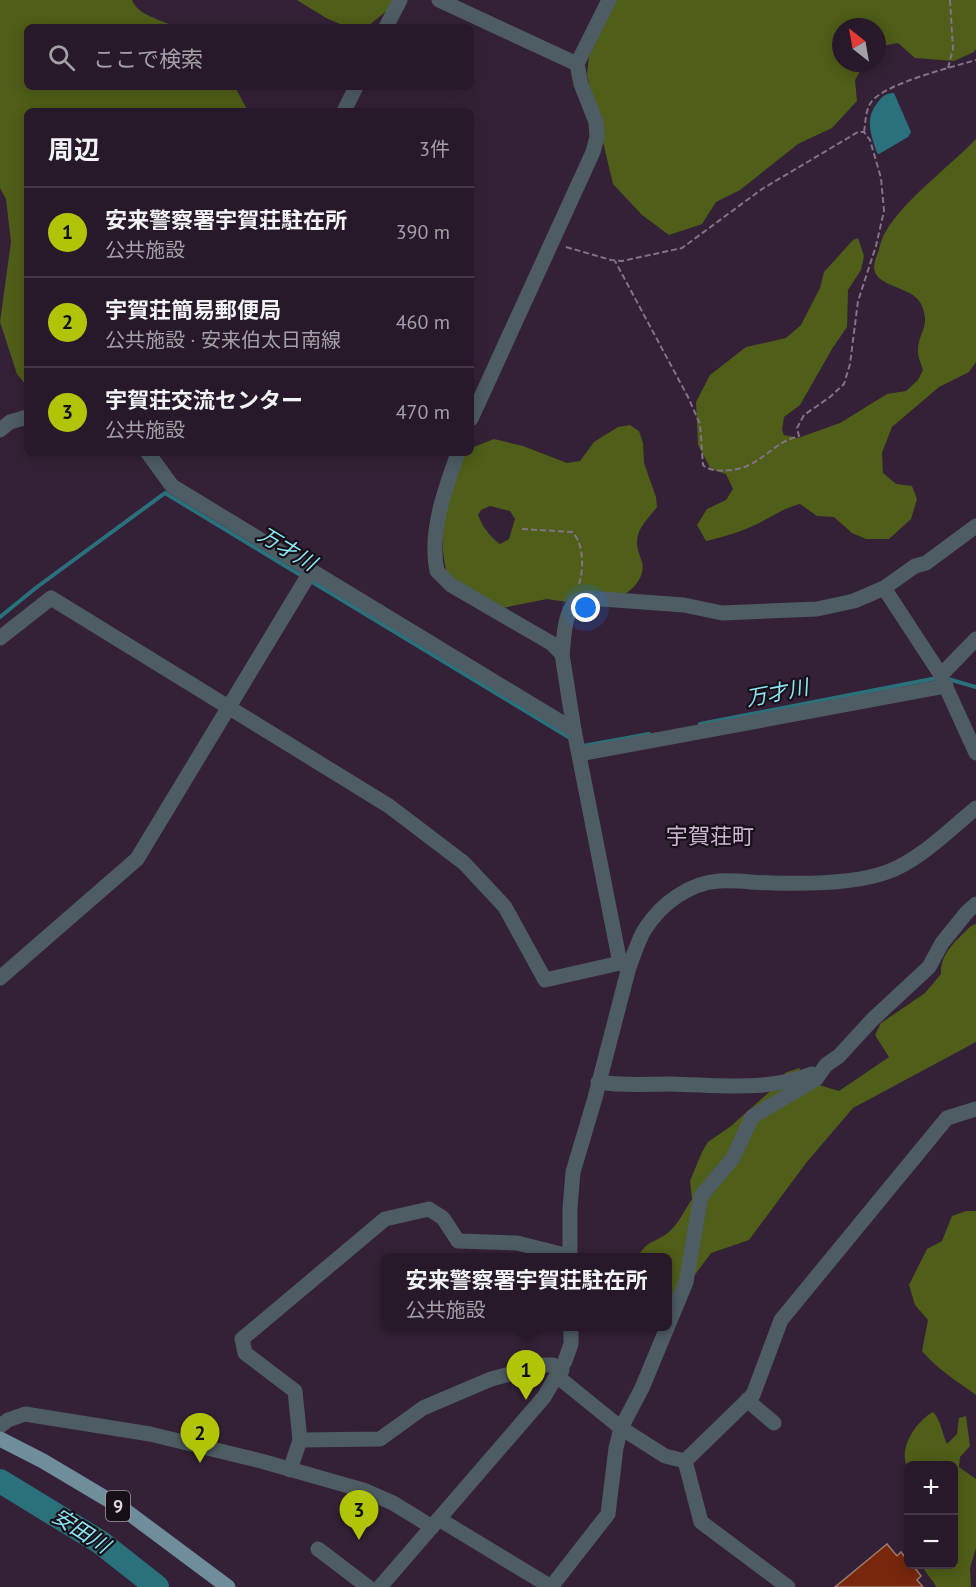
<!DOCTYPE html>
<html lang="ja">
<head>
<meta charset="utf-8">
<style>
	:root { --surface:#271929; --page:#2f2231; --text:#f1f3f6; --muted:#a4a0a8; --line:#433846; --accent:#afc506 }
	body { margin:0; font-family:"PT Sans","Noto Sans JP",sans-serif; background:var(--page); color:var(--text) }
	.controls { position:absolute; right:18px; bottom:18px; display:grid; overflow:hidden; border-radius:9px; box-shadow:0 3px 15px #0003 }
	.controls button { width:54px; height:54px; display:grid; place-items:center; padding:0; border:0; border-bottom:2px solid var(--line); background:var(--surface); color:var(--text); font:30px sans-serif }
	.compass { position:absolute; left:832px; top:18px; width:54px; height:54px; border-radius:50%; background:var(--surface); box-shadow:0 3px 15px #0003; rotate:329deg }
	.you { position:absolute; left:586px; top:608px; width:21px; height:21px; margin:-15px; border:4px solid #fff; border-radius:50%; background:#1a73e8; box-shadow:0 0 0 9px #1a73e833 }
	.badge { display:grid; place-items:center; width:39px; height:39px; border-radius:50%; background:var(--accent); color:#111; font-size:20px; font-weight:700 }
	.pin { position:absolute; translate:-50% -50px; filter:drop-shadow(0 2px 3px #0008) }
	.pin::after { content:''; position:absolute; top:32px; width:21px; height:18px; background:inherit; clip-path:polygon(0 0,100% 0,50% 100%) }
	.popup { position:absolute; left:381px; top:1253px; width:291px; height:78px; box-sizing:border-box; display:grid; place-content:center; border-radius:9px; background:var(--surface); filter:drop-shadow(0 2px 4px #0005); font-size:20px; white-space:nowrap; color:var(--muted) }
	.popup b { font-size:22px; color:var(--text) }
	.popup::after { content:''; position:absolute; left:50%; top:100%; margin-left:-12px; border:12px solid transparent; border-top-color:var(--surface) }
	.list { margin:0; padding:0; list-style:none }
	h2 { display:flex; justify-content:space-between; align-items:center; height:78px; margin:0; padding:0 24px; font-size:26px }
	h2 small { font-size:20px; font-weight:400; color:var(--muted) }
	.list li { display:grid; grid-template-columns:39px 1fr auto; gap:18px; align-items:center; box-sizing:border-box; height:90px; padding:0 24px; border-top:2px solid var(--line) }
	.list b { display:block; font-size:22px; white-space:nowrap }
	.list p { margin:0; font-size:20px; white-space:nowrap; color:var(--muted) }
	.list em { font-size:20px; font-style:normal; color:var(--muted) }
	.icon { flex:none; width:33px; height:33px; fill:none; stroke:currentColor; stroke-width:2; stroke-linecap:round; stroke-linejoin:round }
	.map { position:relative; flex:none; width:976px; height:1587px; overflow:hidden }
	.search { position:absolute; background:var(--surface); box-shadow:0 3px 15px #0003; left:24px; top:24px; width:450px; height:66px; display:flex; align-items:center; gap:15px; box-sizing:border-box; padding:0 21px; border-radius:9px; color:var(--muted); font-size:22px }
	.panel { position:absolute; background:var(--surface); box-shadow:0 3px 15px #0003; left:24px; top:108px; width:450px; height:348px; border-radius:9px }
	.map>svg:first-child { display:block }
</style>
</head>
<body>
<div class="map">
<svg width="976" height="1587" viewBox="0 0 976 1587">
	<rect width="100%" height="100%" fill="#342137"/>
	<g fill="#4f5e18" fill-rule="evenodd">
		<path d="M0 0H132C138 16 161 19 175 27H27V87H235L248 111H27V386L17 374 0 322 11 242 6 199 0 188Z"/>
		<polygon points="297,0 393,0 390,8 367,27 347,27 326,18"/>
		<polygon points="616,0 976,0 976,49 974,52 954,61 915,58 898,43 877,47 877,27 841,27 841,63 865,63 855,80 857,101 832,128 798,144 740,190 716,202 702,224 669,235 642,215 613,184 587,75 589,56"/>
		<path d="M976 139V362L969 372 939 387 892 427 882 453 883 473 896 484 912 486 917 499 911 519 889 539H866L852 533 834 517 817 516 800 504C783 508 772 517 757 524 741 532 723 537 706 541L697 525 707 509 726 500 733 489 726 474 711 469 698 445 696 402 710 375 746 347 786 338 801 325 820 288 824 272 853 240 858 238 864 256 861 270 848 290 847 327 832 349 800 405 784 417 782 430 784 435 798 438 840 423 887 394 906 391 918 380 923 370C922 365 918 358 918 353 917 332 932 328 921 304 914 288 884 288 876 274 872 267 875 260 878 253 880 245 882 237 886 231 906 198 949 167 976 139Z"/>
		<path d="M630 425 639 431 643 443 644 463 656 497 657 507C651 515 640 526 638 535 635 545 639 553 642 562 646 576 633 591 621 596L567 602 547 599 502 608 488 604 447 573C435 531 451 492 464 453H471V448L494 439 523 446 567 463 580 461 594 442 618 427ZM490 506 510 511 515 519 509 539 500 544C490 537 482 526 478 515L481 510Z"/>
		<path d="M976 924V1042L853 1108 806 1163 749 1240 711 1253 677 1299 667 1321V1258L638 1256C649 1240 651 1244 665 1235 677 1227 684 1211 692 1199L690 1181 702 1152 708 1142 731 1126 775 1087 785 1073 799 1068 812 1083 839 1091 889 1057 875 1035 881 1023 925 993 941 974C940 953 957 940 971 926Z"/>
		<path d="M966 1211H976V1395C957 1381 937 1369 922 1351L928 1320 915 1305 909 1285 927 1249 942 1241 952 1216Z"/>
		<path d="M933 1412C941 1420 942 1434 947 1444L957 1434 959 1418 966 1416 970 1446 960 1457 959 1467 976 1479V1548L970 1568 971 1587H936C933 1579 924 1573 923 1565L954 1564V1466H908V1468C897 1450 916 1421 933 1412Z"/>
	</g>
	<path fill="#2a717c" d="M894 93 911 132 908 137 879 154 877 153C871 134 864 119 878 102 882 96 887 93 894 93Z"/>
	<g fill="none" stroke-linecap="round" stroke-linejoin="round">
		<g stroke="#2a717c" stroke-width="4">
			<polyline points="309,580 570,738"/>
			<polyline points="0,617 37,587 165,493 302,576"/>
			<polyline points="948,679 976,687"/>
			<polyline points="700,724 937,678"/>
			<polyline points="583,746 649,734"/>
		</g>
		<polyline stroke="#2a717c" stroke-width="24" points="0,1481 100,1542 157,1587"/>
	</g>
	<polygon fill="#78270d" stroke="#9e7b70" stroke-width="1.5" points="887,1544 897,1556 901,1552 908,1561 908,1564 912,1564 921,1576 917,1580 923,1587 835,1587"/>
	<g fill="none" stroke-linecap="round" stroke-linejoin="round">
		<g stroke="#837386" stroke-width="2" stroke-dasharray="6 3" stroke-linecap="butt">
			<polyline points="948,68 953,49 950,0"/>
			<path d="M864 132C866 121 865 110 872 101 887 83 952 67 976 60"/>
			<path d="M566 247 611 260 622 261 682 248 762 189 858 132H864L870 140 881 178 884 211 876 246 858 301 850 364 844 384 830 397 804 415 797 428 799 436C778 441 768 456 749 465 738 471 712 474 703 465L700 424 688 397 615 261"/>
			<path d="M522 529 572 532C584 543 584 569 579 584"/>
		</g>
		<g stroke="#4e5c63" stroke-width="15">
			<polyline points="439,0 577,64"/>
			<polyline points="386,27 400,0"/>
			<polyline points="344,111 356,87"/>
			<polyline points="471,419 593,152 597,137 596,122 581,84 577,64 609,0"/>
			<polyline points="0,430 10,422 27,417"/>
			<polyline points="148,453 172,486 574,730"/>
			<path d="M458 453C445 489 429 532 437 571L451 585 551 643 562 654 574 730 620 963"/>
			<polyline points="976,526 926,563 915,566 884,588 939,672 976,753"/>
			<polyline points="0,638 51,598 389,806 464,863 505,907 545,980 620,963 629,967 595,1098 573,1172 570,1208 570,1258"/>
			<path d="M562 654C564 639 564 614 575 603 578 599 583 599 588 598L684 605 722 613 817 609 854 601 884 588"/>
			<polyline points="941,675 976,639"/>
			<polyline points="580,754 946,686"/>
			<polyline points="0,978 137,859 311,571"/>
			<path d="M598 1082C622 1086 646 1084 671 1084 720 1085 764 1092 812 1074"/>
			<polyline points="747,1400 774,1423"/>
			<polyline points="0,1426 8,1420 25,1414 150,1434 261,1461 363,1490 393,1503 432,1527"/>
			<polyline points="300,1440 380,1439 423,1408 491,1379 544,1365 553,1365 562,1370"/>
			<polyline points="685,1461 753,1395 781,1320 947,1118 976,1109"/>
			<polyline points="290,1470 300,1440 295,1391 245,1353 242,1339 385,1219 429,1209 443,1218 458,1241 517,1243 569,1256"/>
			<polyline points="439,1519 551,1587"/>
			<polyline points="318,1549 368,1587"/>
			<polyline points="380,1587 544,1397 565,1361 571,1344 571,1326"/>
			<polyline points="551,1587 608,1514 616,1448 621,1428 558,1377"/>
			<polyline points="788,1587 701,1522 685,1461 665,1456 621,1428 642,1388 686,1282 701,1196 733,1158 752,1117 816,1079 826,1065 839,1056 872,1020 929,967 942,943 967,912 976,904"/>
		</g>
		<path stroke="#4e5c63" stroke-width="15" d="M629 967C634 955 638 940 645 929 661 904 689 883 719 881 737 880 756 883 774 883 807 884 857 883 887 872 919 861 950 829 976 808"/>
		<polyline stroke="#708d9c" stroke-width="15" points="0,1439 43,1461 122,1508 228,1587"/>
	</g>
	<g text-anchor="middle" stroke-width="4.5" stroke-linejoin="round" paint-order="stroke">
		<rect fill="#170f18" stroke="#a398a5" stroke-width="1.5" x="106" y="1491" width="24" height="30" rx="4.5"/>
		<g font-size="18" font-weight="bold" fill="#dfd2e1">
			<text x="118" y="1512">9</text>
		</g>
		<g font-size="21" font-style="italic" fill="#8be6f5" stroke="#170f18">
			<text transform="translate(287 549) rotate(31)" y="7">万才川</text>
			<text transform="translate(777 693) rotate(-11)" y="7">万才川</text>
			<text transform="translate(81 1531) rotate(33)" y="7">安田川</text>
		</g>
		<g font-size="22" fill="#ceb6d2" stroke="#170f18">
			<text x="710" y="844">宇賀荘町</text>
		</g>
	</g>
</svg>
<div class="controls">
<button>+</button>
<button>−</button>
</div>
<svg class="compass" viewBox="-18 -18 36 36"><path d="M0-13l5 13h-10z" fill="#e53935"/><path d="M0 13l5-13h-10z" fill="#a4a0a8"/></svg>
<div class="you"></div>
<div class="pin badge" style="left:526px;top:1400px">1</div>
<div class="popup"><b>安来警察署宇賀荘駐在所</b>公共施設</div>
<div class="pin badge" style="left:200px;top:1463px">2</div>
<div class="pin badge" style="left:359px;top:1540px">3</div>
<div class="search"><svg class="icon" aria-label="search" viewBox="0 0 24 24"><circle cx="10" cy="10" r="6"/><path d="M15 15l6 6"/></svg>ここで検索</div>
<section class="panel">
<h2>周辺<small>3件</small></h2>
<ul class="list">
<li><span class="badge">1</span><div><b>安来警察署宇賀荘駐在所</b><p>公共施設</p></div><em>390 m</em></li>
<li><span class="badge">2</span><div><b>宇賀荘簡易郵便局</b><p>公共施設 · 安来伯太日南線</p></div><em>460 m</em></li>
<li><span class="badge">3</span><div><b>宇賀荘交流センター</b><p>公共施設</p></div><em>470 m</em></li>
</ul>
</section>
</div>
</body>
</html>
